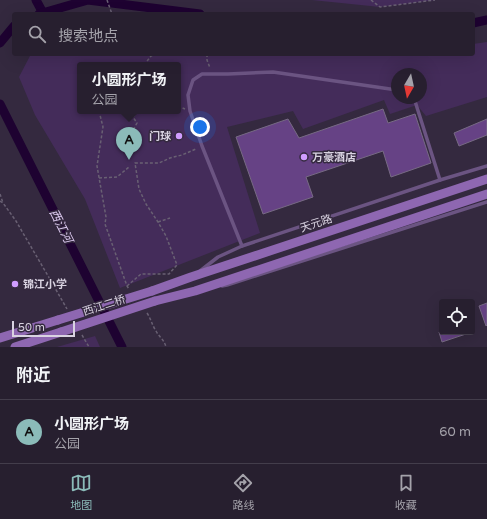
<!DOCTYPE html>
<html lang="zh">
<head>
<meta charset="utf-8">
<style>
	:root { --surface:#271f2f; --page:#2f2737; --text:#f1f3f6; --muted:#a4a2aa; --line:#433d4b; --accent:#8bbbb9 }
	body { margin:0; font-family:"Varela Round","Noto Sans SC",sans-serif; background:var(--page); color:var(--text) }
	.controls { position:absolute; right:12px; bottom:12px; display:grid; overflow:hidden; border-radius:4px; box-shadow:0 4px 16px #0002 }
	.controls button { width:36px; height:36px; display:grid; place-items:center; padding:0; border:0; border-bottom:1px solid var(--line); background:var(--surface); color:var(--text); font:20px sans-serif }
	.compass { position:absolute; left:391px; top:68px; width:36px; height:36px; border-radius:50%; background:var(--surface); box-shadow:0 4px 16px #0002; rotate:189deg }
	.scale { position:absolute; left:12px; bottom:10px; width:63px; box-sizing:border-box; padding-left:4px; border:2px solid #d9d3e1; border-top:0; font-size:11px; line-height:14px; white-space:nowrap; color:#d9d3e1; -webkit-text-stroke:3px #34293f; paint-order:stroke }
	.you { position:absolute; left:200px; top:127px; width:14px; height:14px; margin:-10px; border:3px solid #fff; border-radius:50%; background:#1a73e8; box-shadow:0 0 0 6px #1a73e833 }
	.badge { display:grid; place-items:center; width:26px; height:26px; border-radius:50%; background:var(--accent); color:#111; font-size:13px; font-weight:700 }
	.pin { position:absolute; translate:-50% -33px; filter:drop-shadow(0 1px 2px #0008) }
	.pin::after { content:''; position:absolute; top:21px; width:14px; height:12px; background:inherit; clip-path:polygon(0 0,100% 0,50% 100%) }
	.popup { position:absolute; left:77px; top:62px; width:104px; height:52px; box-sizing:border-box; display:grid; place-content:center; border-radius:4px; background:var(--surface); filter:drop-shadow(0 1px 3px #0005); font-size:13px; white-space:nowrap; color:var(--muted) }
	.popup b { font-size:15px; color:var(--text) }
	.popup::after { content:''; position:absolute; left:50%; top:100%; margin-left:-8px; border:8px solid transparent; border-top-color:var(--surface) }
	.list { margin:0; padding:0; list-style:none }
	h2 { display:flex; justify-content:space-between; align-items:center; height:52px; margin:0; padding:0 16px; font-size:17px }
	h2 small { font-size:13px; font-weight:400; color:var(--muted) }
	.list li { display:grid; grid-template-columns:26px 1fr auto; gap:12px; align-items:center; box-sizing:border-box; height:64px; padding:0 16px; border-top:1px solid var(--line) }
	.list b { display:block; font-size:15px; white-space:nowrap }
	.list p { margin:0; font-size:13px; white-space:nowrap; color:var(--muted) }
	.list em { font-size:13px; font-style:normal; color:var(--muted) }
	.icon { flex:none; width:22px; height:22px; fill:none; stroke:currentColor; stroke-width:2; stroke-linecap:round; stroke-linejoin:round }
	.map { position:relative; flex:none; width:487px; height:347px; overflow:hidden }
	.search { position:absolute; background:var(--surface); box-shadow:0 4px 16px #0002; left:12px; right:12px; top:12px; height:44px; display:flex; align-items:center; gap:10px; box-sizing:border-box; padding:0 14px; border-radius:4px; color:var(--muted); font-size:15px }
	.sheet { height:116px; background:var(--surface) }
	nav { display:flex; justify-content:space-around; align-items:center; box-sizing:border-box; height:56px; border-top:1px solid var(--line); background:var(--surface); font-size:11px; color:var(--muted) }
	nav a { display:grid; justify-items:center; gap:2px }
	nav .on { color:var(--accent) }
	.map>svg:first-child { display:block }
</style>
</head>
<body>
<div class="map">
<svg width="487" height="347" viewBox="0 0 487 347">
	<rect width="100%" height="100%" fill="#34293f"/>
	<g fill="#442c5a" fill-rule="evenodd">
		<polygon points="312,0 435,0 380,7"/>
		<path d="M487 42V97L426 116 417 105 390 114 384 100 303 129 293 111 227 127 260 233 120 288 85 199 35 115 19 77 31 54H473V44ZM80 65H178V111H80ZM397 74H421V98H397Z"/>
		<polygon points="95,336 100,347 57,347"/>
	</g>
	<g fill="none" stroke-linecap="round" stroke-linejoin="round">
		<g stroke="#1e0231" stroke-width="9">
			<polyline points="36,0 43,13"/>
			<polyline points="39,14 88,0 200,14"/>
			<polyline points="473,23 487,20"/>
			<polyline points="0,43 14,26"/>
			<polyline points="0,104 122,347"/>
		</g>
	</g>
	<g fill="#664285" stroke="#776a84">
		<polygon points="383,109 388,123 415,114 431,163 391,177 383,151 306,177 313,197 263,214 236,137 288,119 299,138"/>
		<polygon points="487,119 487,135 459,146 454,133"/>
		<polygon points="487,303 487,325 486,326 479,306"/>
		<polygon points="439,332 469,332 469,333 442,342"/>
	</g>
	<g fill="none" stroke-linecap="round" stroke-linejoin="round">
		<g stroke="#696073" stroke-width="1.5" stroke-dasharray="3 2" stroke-linecap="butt">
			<polyline points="107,0 112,14"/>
			<polyline points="371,0 380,7 435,0"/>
			<polyline points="126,54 126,55"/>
			<polyline points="207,54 207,60 210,68"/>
			<polyline points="144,65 151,56 155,54"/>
			<polyline points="178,106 185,109"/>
			<polyline points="99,111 103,127 97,166 106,217 105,224 127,286 129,289"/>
			<polyline points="133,117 138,111"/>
			<polyline points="132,154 131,134 137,123 131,114 132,111"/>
			<polyline points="99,178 117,177 129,167"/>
			<polyline points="0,194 3,203"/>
			<polyline points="0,201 3,203 16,221 51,281 67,309"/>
			<polyline points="158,222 170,218"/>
			<polyline points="127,286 141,274 169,274 177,265 166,236 158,222 146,204 139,189 135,163 159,163 170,158 182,155 196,149"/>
			<path d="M147 313C151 319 152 325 156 331 159 337 164 339 166 347"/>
			<polyline points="82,335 89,347"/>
		</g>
		<g stroke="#6b5482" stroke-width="3.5">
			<polyline points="414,98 440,180"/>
			<polyline points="242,246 202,146 190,111 188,95 193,80 202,74 228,74 273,72 397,90"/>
			<polyline points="200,271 218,257 242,246 440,180 487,166"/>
			<polyline points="222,286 227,285 487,202"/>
		</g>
		<g stroke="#8e67b1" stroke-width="9">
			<polyline points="152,291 191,277 487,179"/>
			<polyline points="155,301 195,291 487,194"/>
			<polyline points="0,338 58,320"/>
			<polyline points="15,347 61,332"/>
		</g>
		<g stroke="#8e67b1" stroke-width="9">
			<polyline points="58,320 152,291"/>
			<polyline points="61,332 155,301"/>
		</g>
	</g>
	<g fill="#d09dff" stroke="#34293f" stroke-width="1.5">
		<circle cx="179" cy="136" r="4"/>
		<circle cx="304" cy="157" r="4"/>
		<circle cx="15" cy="284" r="4"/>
	</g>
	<g text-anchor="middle" stroke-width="3" stroke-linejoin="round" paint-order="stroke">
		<g font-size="11" font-weight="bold" fill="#d9d3e1" stroke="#34293f" text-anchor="start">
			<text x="171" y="140" text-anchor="end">门球</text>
			<text x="312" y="161">万豪酒店</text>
			<text x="23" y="288">锦江小学</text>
		</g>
		<g font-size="11" fill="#d9d3e1" stroke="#34293f">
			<text transform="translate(316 223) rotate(-18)" y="4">天元路</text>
			<text transform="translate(104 305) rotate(-18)" y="4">西江二桥</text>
		</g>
		<g font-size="12" font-style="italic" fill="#decbf2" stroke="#34293f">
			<text transform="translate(61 226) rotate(63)" y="4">西江河</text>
		</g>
	</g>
</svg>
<div class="controls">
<button><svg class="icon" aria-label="locate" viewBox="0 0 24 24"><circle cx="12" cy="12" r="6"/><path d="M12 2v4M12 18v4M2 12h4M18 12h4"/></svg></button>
</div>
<svg class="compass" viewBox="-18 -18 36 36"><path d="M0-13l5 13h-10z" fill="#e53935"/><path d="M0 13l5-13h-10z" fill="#a4a2aa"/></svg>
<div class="scale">50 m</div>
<div class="you"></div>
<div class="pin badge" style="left:129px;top:160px">A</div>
<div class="popup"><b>小圆形广场</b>公园</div>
<div class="search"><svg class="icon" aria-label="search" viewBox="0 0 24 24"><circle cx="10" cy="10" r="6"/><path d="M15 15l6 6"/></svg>搜索地点</div>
</div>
<section class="sheet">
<h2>附近<small></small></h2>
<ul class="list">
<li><span class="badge">A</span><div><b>小圆形广场</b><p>公园</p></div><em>60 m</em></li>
</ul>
</section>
<nav>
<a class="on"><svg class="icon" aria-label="map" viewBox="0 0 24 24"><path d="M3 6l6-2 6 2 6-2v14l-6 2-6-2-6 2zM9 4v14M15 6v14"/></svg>地图</a>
<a><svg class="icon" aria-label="directions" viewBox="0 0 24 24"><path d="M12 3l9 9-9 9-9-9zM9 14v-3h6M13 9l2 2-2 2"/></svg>路线</a>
<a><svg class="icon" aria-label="saved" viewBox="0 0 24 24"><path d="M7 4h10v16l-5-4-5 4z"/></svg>收藏</a>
</nav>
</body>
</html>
